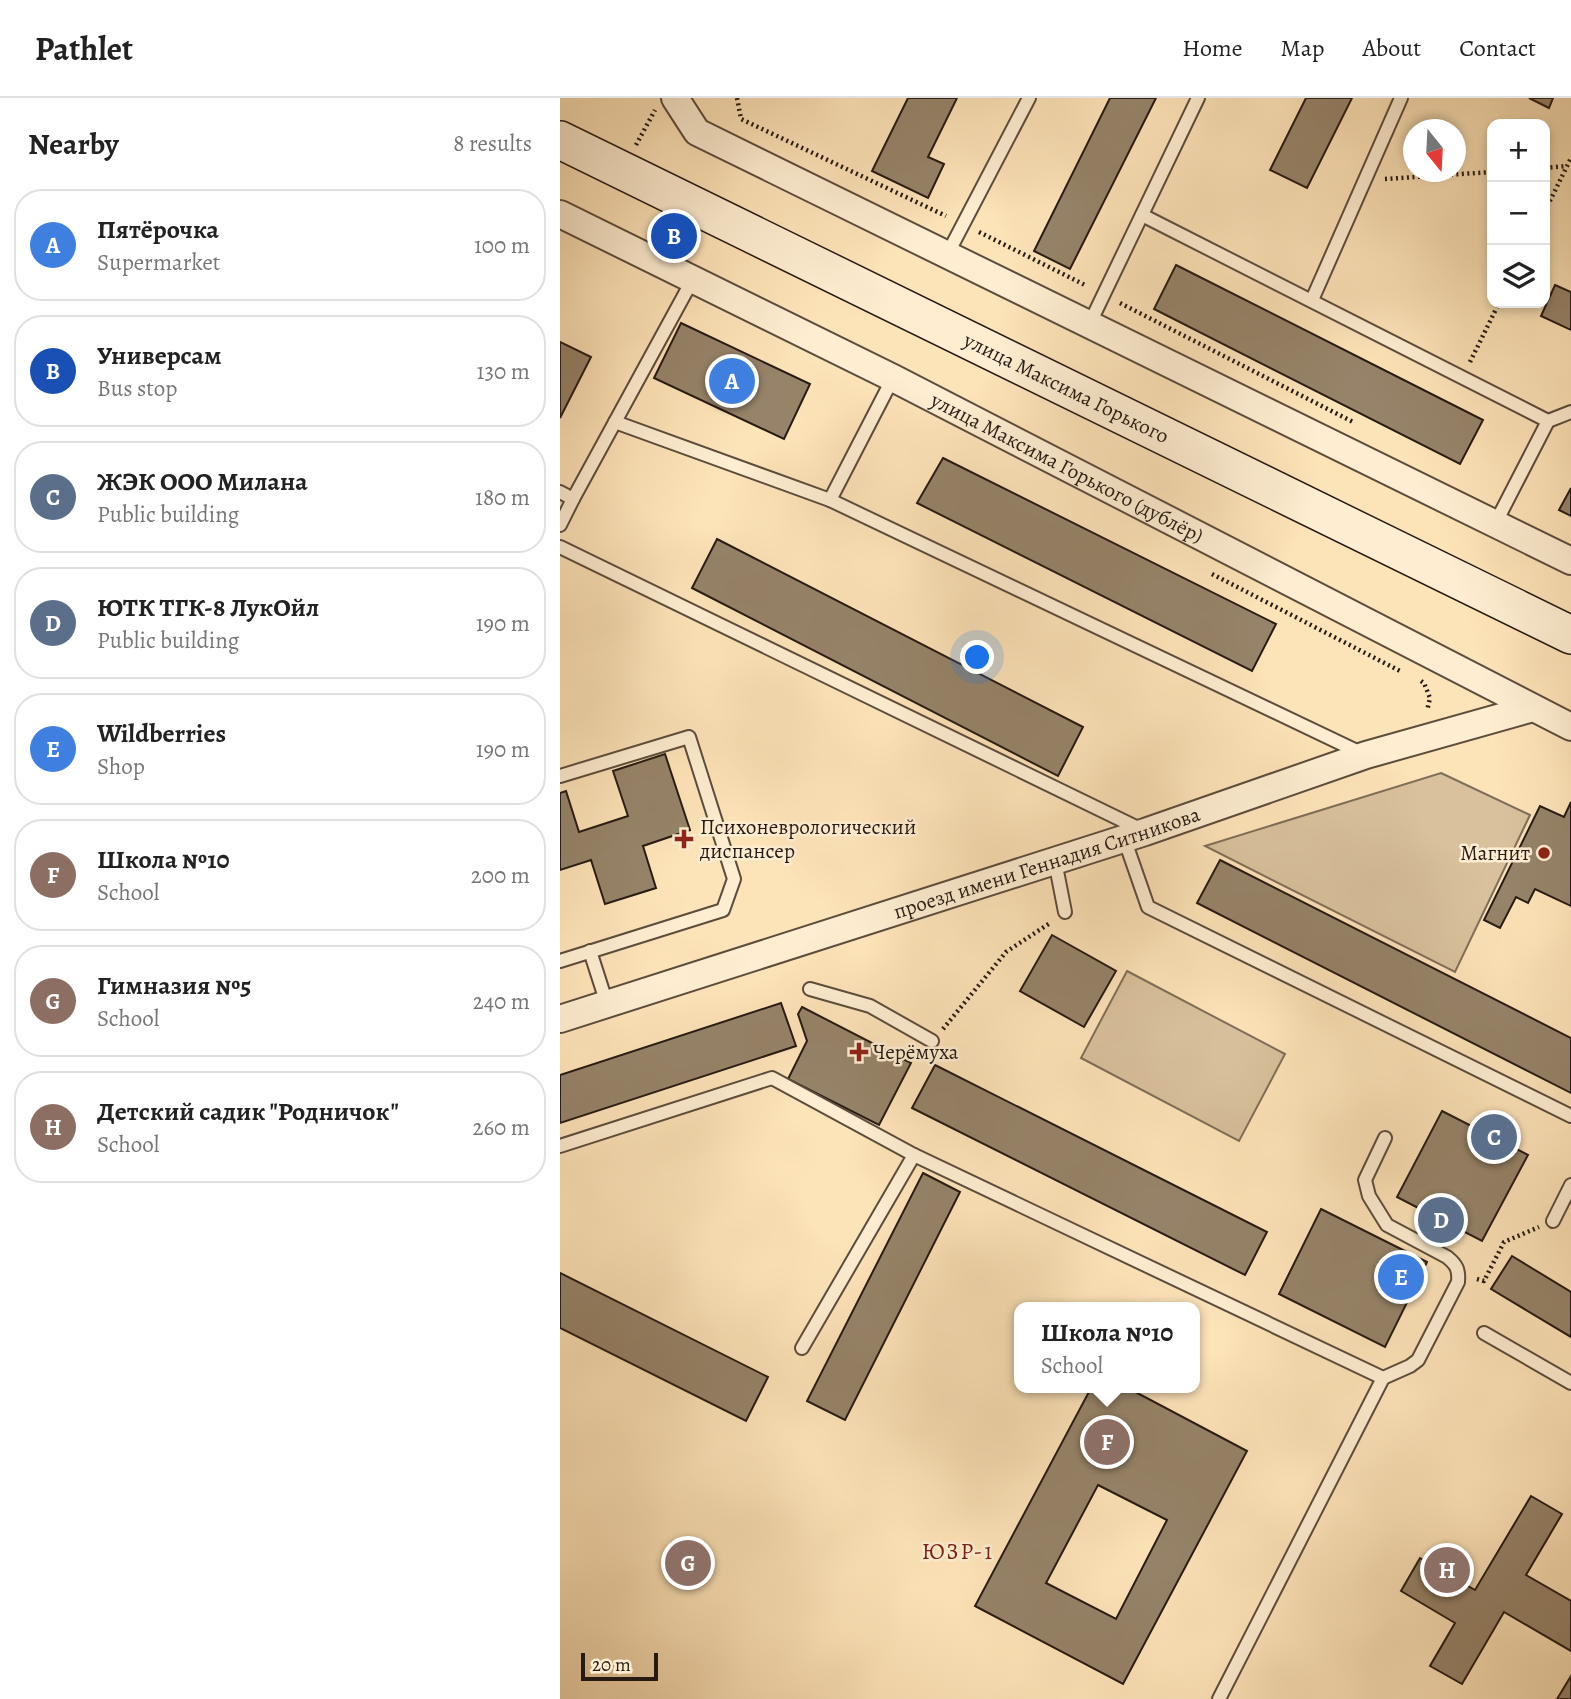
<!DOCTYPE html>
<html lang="en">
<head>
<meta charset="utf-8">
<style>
	:root { --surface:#fff; --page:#f6f6f6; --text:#222; --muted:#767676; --line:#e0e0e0; --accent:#8f2418 }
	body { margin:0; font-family:Alegreya,serif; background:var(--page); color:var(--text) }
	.controls { position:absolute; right:21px; top:21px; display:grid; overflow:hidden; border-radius:14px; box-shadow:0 4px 10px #0003 }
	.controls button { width:63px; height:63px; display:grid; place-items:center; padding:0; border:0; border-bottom:2px solid var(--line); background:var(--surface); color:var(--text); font:35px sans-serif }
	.compass { position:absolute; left:843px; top:21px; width:63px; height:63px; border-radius:50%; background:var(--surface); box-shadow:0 4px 10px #0003; rotate:162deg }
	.scale { position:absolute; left:21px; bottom:18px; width:77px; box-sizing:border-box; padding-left:7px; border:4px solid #261a13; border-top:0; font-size:19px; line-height:24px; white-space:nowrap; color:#261a13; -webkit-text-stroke:5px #feedd1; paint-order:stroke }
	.you { position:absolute; left:418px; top:560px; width:24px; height:24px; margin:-18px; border:5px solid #fff; border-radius:50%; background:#1a73e8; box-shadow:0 0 0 10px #1a73e833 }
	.badge { display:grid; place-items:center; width:46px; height:46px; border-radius:50%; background:var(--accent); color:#fff; font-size:23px; font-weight:700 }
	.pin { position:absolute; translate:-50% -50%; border:4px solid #fff; box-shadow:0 2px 7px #0006 }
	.popup { position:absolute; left:454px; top:1204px; width:186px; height:91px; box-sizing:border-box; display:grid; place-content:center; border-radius:14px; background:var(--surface); filter:drop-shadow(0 2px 5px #0005); font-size:23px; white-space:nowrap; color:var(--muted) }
	.popup b { font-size:26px; color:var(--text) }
	.popup::after { content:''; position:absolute; left:50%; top:100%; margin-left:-14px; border:14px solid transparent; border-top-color:var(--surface) }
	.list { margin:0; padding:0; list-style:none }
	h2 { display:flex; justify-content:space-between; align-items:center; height:91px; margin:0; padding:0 28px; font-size:30px }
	h2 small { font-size:23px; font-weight:400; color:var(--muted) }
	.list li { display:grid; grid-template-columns:46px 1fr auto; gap:21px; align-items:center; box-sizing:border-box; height:112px; margin:0 14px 14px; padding:0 14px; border:2px solid var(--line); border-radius:28px }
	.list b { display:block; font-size:26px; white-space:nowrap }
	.list p { margin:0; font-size:23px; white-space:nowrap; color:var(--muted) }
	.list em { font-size:23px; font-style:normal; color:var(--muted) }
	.icon { flex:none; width:38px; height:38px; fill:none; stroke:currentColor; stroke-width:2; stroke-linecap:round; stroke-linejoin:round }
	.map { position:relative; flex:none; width:1011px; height:1601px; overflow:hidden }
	header { display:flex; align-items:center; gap:42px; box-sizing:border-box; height:98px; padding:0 35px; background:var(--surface); border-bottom:2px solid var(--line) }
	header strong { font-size:33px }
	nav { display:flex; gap:38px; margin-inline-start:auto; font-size:24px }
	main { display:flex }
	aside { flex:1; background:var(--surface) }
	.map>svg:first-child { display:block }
</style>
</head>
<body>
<header>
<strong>Pathlet</strong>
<nav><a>Home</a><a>Map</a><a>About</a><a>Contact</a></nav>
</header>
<main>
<aside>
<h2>Nearby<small>8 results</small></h2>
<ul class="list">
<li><span class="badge" style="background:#3f7fe0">A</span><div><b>Пятёрочка</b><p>Supermarket</p></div><em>100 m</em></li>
<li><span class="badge" style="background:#1a4fb4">B</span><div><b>Универсам</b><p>Bus stop</p></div><em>130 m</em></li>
<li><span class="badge" style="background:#5c6f8a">C</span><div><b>ЖЭК ООО Милана</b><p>Public building</p></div><em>180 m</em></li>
<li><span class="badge" style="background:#5c6f8a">D</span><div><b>ЮТК ТГК-8 ЛукОйл</b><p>Public building</p></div><em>190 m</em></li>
<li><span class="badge" style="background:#3f7fe0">E</span><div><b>Wildberries</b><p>Shop</p></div><em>190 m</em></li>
<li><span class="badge" style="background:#8d6e63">F</span><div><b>Школа №10</b><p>School</p></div><em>200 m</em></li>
<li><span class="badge" style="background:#8d6e63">G</span><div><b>Гимназия №5</b><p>School</p></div><em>240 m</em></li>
<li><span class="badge" style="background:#8d6e63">H</span><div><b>Детский садик &quot;Родничок&quot;</b><p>School</p></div><em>260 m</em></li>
</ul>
</aside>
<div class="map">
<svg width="1011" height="1601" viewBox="0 0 1011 1601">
	<rect width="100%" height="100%" fill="#fde3b8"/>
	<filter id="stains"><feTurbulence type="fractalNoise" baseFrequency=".00286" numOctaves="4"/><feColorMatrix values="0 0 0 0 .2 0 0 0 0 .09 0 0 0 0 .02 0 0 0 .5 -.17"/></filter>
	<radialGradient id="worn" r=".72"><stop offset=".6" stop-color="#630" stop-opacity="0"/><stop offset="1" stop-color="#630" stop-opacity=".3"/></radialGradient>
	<g fill="#d8c19c" stroke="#7f6e58" stroke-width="2">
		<polygon points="881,675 970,717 895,874 645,748"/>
		<polygon points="567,873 725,956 679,1043 521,960"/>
	</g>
	<g fill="#968369" stroke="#261a13" stroke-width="2" fill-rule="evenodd">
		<polygon points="348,0 397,0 368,59 384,66 368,100 312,73"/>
		<polygon points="550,0 596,0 510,171 474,153"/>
		<polygon points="746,0 792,0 747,90 710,72"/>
		<polygon points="969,0 993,0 989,10"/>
		<polygon points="616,167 923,322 900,366 594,211"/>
		<polygon points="995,187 1011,194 1011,232 981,218"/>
		<polygon points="121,225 250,286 224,341 94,280"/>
		<polygon points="0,244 31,259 0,320"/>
		<polygon points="383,360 716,526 692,573 357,405"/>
		<polygon points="1011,390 1011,418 999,412"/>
		<polygon points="157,441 523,629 498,678 132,490"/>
		<polygon points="105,656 130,732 83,748 96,790 45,806 31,762 0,772 0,695 6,693 19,734 68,718 53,673"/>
		<polygon points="1011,704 1011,808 975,791 968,805 956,799 940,830 924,822 980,708 1004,719"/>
		<polygon points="660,762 1011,940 1011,995 637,805"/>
		<polygon points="492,837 556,873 524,929 460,893"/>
		<polygon points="221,905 236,948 0,1025 0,977"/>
		<polygon points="242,909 351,965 319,1027 228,981 247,943 238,916"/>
		<polygon points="375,967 707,1134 685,1177 352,1010"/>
		<polygon points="882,1013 968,1057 922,1143 837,1099"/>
		<polygon points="363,1075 400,1094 285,1322 247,1303"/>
		<polygon points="761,1111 867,1164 825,1249 719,1196"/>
		<polygon points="952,1158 1011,1194 1011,1239 931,1191"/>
		<polygon points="0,1175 208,1279 186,1323 0,1230"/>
		<path d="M531 1290H568L687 1353 563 1586 415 1508ZM538 1387 607 1422 556 1521 486 1485Z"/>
		<polygon points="971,1398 1002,1416 966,1477 1011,1503 1011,1553 944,1514 902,1586 870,1568 895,1525 841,1493 860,1460 915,1492"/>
		<polygon points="1011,1578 1011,1601 997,1601"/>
	</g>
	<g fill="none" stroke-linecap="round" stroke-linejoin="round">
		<g stroke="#5c4c3c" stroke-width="16">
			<g id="lane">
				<polyline points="582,117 988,323 935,426"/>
				<polyline points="387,157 469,0"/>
				<polyline points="752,202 841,0"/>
				<polyline points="529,227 638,0"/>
				<polyline points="333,280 270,402 803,656"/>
				<polyline points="988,323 1011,314"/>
				<polyline points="55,324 270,402"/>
				<polyline points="0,394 13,401 133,181"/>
				<polyline points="0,427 13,401"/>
				<polyline points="0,449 582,732"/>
				<polyline points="0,678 129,639 174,781 163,812 0,863"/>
				<polyline points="564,740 588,809 1011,1018"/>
				<polyline points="495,763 505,814"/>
				<polyline points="30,853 47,906"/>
				<polyline points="250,891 310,908 372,943"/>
				<polyline points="0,1048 212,980 354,1057 242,1250"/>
				<polyline points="354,1057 823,1280"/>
				<polyline points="993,1123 1011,1087"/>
				<polyline points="924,1235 1011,1285"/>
				<path d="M659 1601 823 1280 850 1268 858 1262 898 1184C899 1172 897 1167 887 1159L827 1127 809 1098 805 1082 825 1040"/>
			</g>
		</g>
		<g stroke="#5c4c3c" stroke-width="30">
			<g id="street">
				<polyline points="115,0 137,34 1011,463"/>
				<path id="s1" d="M0 116 333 280 1011 629"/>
				<path id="s2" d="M0 921 585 734 806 657 973 610"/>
			</g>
		</g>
		<g stroke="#261a13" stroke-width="40">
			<g id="secondary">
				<path id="s3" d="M0 42 1011 537"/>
			</g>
		</g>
		<g stroke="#261a13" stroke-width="4.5" stroke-dasharray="2 3.5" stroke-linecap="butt">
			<polyline points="177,0 181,21 386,118"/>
			<polyline points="76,47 95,12"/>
			<polyline points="985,70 1006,68"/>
			<polyline points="825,81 932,74"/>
			<polyline points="985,113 1011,60"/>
			<polyline points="419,134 527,188"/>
			<polyline points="560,205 795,325"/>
			<polyline points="910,264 939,205"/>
			<polyline points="652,476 840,573"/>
			<polyline points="861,583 864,585 870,600 867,613"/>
			<polyline points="383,931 446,854 490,825"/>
			<polyline points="917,1181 924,1183 944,1144 979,1129"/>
		</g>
		<use href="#lane" stroke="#feedd1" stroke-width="12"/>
		<use href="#street" stroke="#feedd1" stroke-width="26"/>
		<use href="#secondary" stroke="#feedd1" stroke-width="37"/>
	</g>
	<g fill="#8f2418" stroke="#feedd1" stroke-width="2.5">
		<path d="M120.5 730.5h7v7h7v7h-7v7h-7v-7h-7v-7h7z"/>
		<circle cx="984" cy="755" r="7"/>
		<path d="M295.5 943.5h7v7h7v7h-7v7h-7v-7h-7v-7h7z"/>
	</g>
	<g text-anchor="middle" stroke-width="5" stroke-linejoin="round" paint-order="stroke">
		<g font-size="21" fill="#261a13" stroke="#feedd1">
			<text dy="7" stroke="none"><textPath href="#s3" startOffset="564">улица Максима Горького</textPath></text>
			<text dy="7" stroke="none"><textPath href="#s1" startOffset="567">улица Максима Горького (дублёр)</textPath></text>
			<text dy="7" stroke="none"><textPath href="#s2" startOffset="511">проезд имени Геннадия Ситникова</textPath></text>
		</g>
		<g font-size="21" fill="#261a13" stroke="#feedd1" text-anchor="start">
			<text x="140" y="736">Психоневрологический<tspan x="140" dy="24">диспансер</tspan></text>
			<text x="970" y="762" text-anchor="end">Магнит</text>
			<text x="313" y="961">Черёмуха</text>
		</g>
		<g font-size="23" letter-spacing="2" fill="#7a1f14" stroke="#feedd1">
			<text x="398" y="1461">ЮЗР-1</text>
		</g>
	</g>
	<rect width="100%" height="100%" filter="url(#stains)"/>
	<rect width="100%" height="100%" fill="url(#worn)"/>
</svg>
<div class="controls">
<button>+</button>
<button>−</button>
<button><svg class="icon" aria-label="layers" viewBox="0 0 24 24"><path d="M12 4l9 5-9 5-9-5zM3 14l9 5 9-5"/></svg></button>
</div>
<svg class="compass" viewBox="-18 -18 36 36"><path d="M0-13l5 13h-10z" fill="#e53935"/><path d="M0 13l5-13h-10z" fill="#767676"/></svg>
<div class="scale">20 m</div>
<div class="you"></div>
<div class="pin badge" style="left:172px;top:283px;background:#3f7fe0">A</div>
<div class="pin badge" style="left:114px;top:138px;background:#1a4fb4">B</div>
<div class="pin badge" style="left:934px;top:1039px;background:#5c6f8a">C</div>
<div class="pin badge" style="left:881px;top:1122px;background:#5c6f8a">D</div>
<div class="pin badge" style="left:841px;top:1179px;background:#3f7fe0">E</div>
<div class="pin badge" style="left:547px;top:1344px;background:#8d6e63">F</div>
<div class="popup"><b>Школа №10</b>School</div>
<div class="pin badge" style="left:128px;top:1465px;background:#8d6e63">G</div>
<div class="pin badge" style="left:887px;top:1472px;background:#8d6e63">H</div>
</div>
</main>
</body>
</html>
